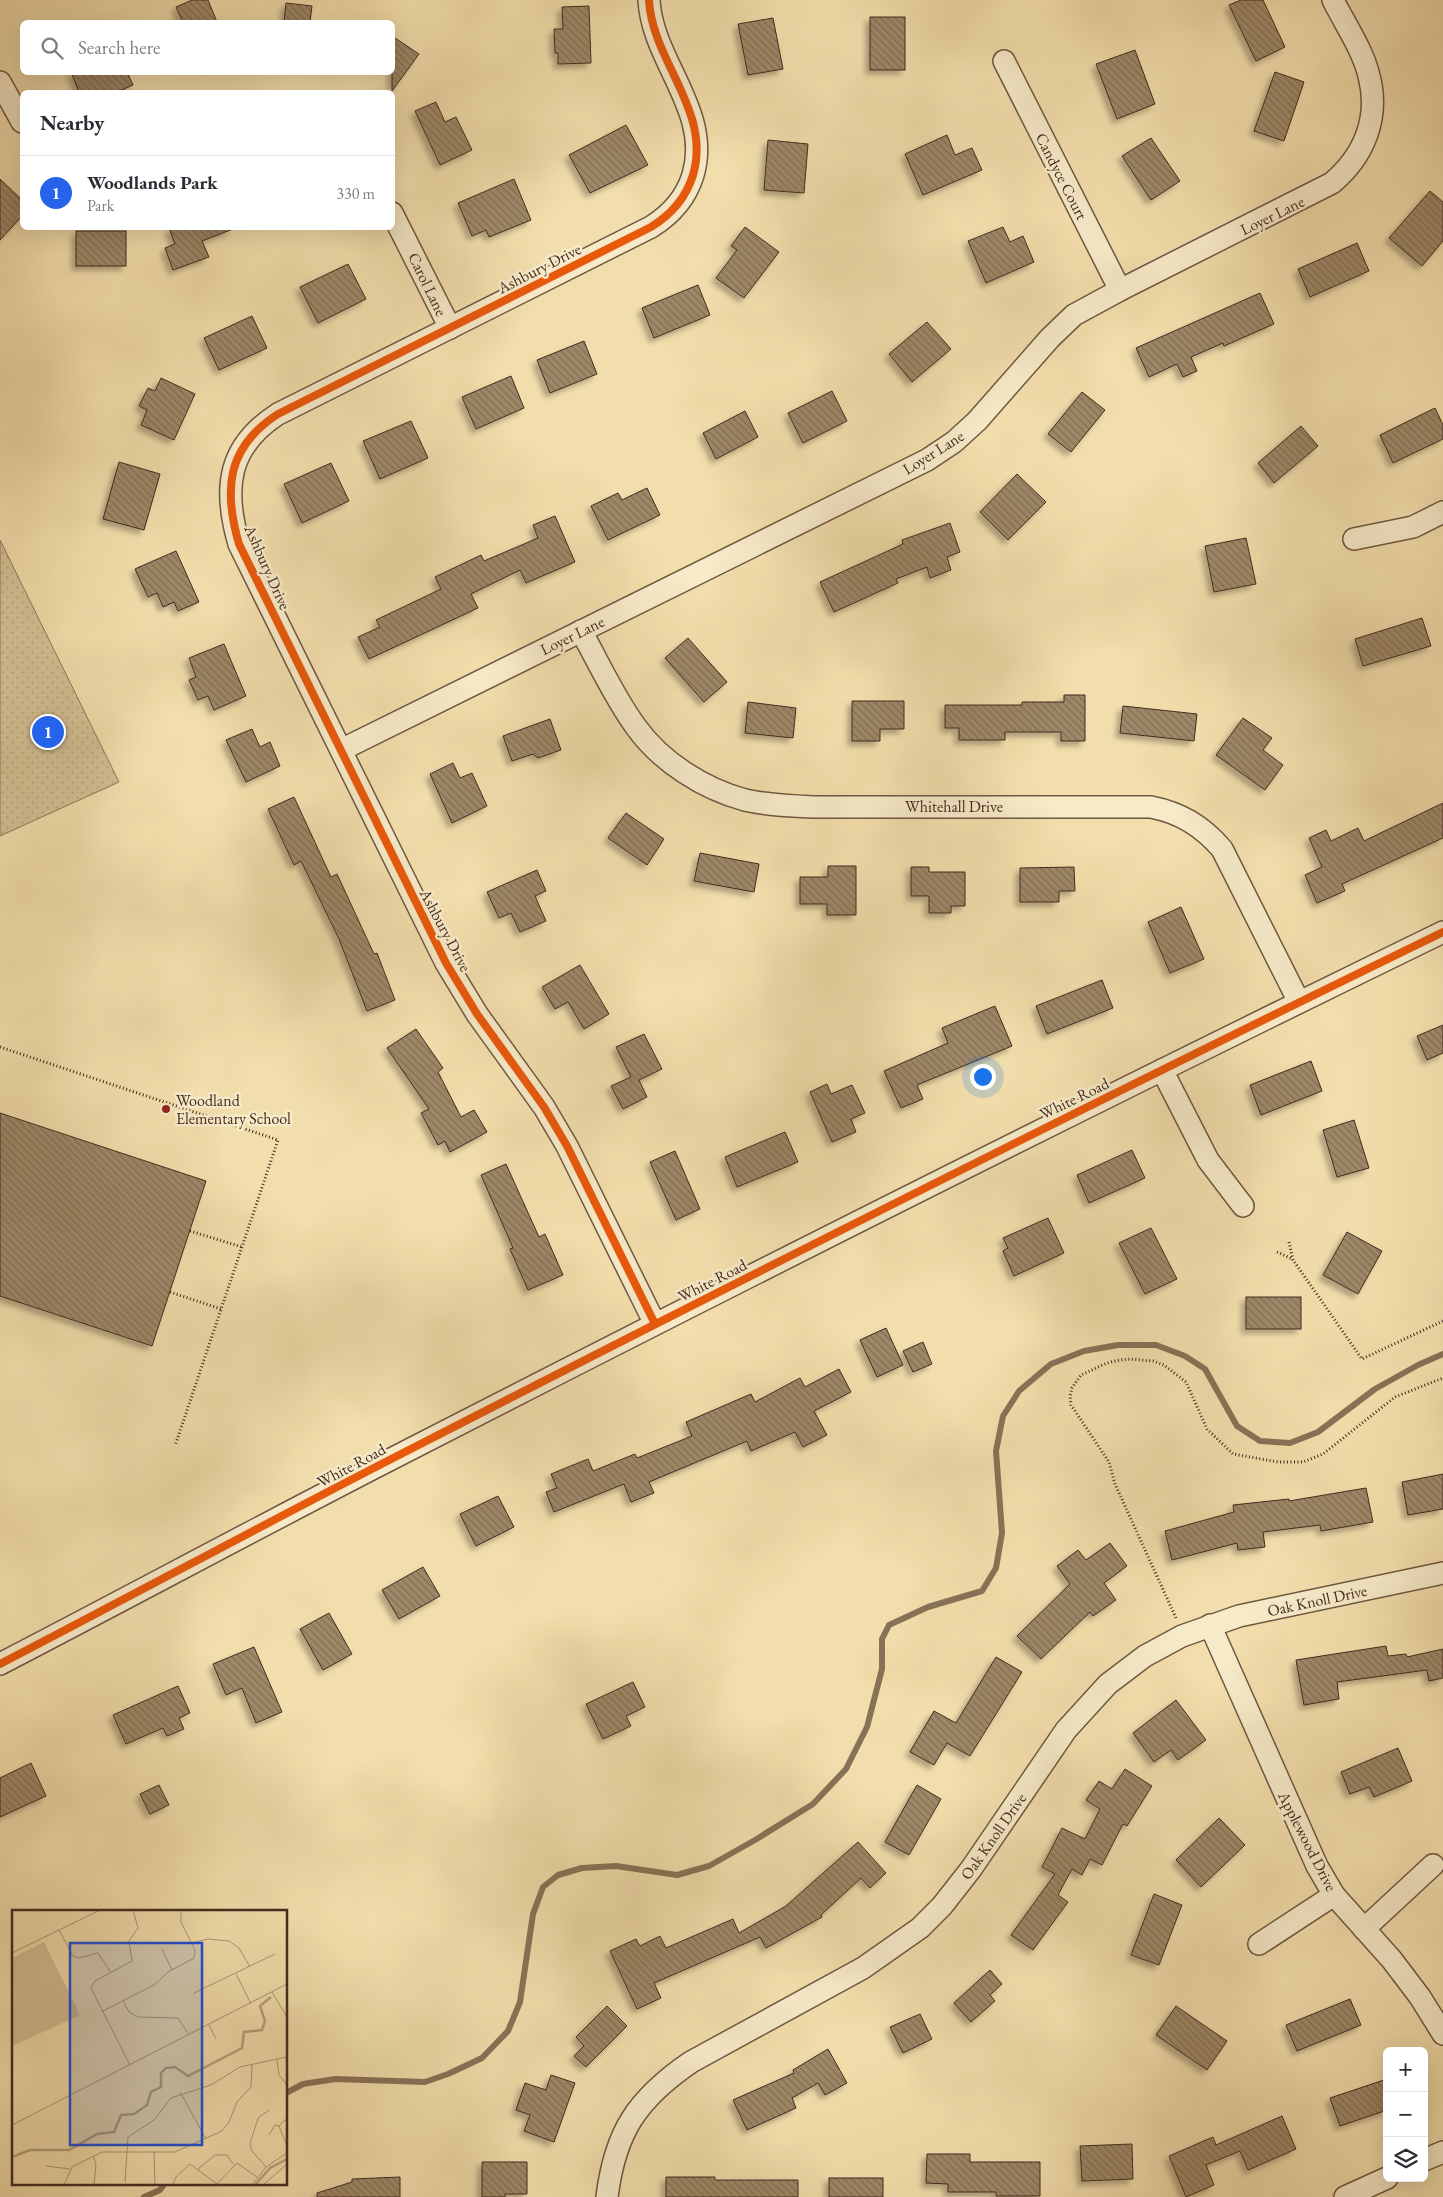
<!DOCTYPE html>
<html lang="en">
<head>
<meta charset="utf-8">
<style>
	:root { --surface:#fff; --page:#f2f2f3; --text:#2b2b33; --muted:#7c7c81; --line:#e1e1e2; --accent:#2563eb }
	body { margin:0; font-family:"EB Garamond",serif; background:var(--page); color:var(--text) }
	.controls { position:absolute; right:15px; bottom:15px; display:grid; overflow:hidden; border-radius:8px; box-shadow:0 5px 20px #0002 }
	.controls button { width:45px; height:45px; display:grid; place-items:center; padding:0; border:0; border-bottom:1px solid var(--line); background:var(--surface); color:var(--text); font:25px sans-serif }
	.you { position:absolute; left:982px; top:1076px; width:18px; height:18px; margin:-12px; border:4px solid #fff; border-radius:50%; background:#1a73e8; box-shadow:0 0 0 8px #1a73e833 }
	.badge { display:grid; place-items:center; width:32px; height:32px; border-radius:50%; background:var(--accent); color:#fff; font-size:16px; font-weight:700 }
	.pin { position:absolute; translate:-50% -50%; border:2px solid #fff; box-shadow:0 1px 5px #0006 }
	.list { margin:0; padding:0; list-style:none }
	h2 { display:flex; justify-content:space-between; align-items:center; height:65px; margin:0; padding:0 20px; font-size:21px }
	h2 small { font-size:16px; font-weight:400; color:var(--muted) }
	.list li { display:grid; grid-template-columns:32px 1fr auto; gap:15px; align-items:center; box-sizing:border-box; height:75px; padding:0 20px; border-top:1px solid var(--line) }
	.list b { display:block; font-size:19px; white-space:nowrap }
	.list p { margin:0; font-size:16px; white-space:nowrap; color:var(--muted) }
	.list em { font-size:16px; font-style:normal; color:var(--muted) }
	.icon { flex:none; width:28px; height:28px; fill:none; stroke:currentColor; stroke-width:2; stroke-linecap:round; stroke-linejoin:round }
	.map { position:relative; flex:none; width:1443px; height:2197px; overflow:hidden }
	.search { position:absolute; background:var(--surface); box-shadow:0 5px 20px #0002; left:20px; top:20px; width:375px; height:55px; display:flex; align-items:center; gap:12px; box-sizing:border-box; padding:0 18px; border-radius:8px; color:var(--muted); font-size:19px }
	.panel { position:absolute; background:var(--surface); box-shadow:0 5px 20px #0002; left:20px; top:90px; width:375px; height:140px; border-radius:8px }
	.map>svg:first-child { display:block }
</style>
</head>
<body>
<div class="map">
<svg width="1443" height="2197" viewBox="0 0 1443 2197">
	<defs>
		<pattern id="grass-dots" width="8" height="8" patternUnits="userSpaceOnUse" patternTransform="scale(1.25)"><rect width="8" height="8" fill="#d4c094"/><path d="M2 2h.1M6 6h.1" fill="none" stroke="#b7a57f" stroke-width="1.8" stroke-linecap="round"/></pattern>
		<pattern id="building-back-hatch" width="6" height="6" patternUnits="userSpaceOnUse" patternTransform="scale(1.25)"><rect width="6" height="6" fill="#9e8868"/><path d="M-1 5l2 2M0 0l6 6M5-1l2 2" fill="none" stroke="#826f55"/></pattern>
		<filter id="shadow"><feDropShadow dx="-4.5" dy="4.5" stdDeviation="2.5" flood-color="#0004"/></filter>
	</defs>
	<rect width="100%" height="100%" fill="#f2deac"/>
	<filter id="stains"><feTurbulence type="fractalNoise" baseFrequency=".004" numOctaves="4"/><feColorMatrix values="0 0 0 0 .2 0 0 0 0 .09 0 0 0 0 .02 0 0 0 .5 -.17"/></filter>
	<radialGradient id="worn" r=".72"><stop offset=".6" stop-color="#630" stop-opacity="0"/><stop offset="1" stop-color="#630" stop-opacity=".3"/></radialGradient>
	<polygon fill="url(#grass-dots)" stroke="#8b765a" points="0,540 119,782 0,836"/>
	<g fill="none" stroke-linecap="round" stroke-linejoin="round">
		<g stroke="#887257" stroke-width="6">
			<polyline points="286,2093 303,2084 335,2079 425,2082 448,2074 482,2058 508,2031 520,2002 533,1914 543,1887 558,1875 582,1868 616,1866 677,1875 709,1866 755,1840 813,1804 846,1769 867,1727 882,1669 882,1639 889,1625 928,1607 982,1591 996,1568 1002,1533 996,1451 1003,1416 1019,1391 1051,1364 1084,1351 1118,1345 1156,1345 1185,1356 1205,1369 1237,1426 1260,1441 1290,1443 1318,1432 1375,1389 1418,1365 1443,1354"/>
			<polyline points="144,2197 160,2190 165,2183"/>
		</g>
	</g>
	<g fill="url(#building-back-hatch)" stroke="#422b1f" filter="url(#shadow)">
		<polygon points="192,0 208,0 217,22 183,22 176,7"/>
		<polygon points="1241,0 1263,0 1285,47 1256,61 1229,5"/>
		<polygon points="286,3 312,6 310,22 284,22"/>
		<polygon points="589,6 591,63 558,64 558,53 555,53 554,29 563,29 562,7"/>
		<rect x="870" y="17" width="35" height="53"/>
		<polygon points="773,18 783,69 748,75 738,24"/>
		<polygon points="392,36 419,54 392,91"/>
		<polygon points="1135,50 1155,104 1117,119 1096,64"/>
		<polygon points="71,72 127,72 133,85 117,92 79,92"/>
		<polygon points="1275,72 1304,82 1284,141 1254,131"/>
		<polygon points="436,102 445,122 456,117 472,150 440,165 415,111"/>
		<polygon points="626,125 648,165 590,193 569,155"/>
		<polygon points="947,135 955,155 972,148 982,170 923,195 905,154"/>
		<polygon points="1151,138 1180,181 1151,200 1122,156"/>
		<polygon points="768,140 808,144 804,193 764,190"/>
		<polygon points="0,179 22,200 22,216 0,240"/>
		<polygon points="514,179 531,220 489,237 486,230 472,236 458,203"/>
		<polygon points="1430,191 1443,202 1443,241 1422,266 1389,238"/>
		<polygon points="745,227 779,252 744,298 716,278 737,250 731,246"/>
		<polygon points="1003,227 1010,242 1023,236 1034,262 986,283 968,241"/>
		<polygon points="169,228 233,228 233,229 202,241 209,257 173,270 165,248 175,244"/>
		<rect x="76" y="231" width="50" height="35"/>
		<polygon points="1357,243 1369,271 1310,297 1298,269"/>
		<polygon points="348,264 366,299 318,323 300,287"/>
		<polygon points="698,285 710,315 654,338 642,308"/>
		<polygon points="1260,293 1274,324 1224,346 1223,343 1191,357 1197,371 1183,377 1177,364 1149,377 1136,348"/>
		<polygon points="252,316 267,348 219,370 204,338"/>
		<polygon points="927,322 951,349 912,382 889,354"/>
		<polygon points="584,341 597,374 550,393 537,360"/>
		<polygon points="511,376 524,408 476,429 462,397"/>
		<polygon points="161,378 195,394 174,440 141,425 147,410 139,406 148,388 155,391"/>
		<polygon points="832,391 847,421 803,443 788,413"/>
		<polygon points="1082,392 1105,410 1071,452 1048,434"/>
		<polygon points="1435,408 1443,425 1443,439 1393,463 1380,435"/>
		<polygon points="745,411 758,437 716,459 703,433"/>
		<polygon points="411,421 428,458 380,479 363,441"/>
		<polygon points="1301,426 1318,446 1274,483 1258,463"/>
		<polygon points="119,462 160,474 144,530 103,519"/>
		<polygon points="331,463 349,501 302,523 284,484"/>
		<polygon points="1017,474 1046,502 1008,540 980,512"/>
		<polygon points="647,488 660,515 608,540 591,506 618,493 622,500"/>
		<polygon points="555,516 575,562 526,583 520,570 471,594 478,608 369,659 358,637 380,627 376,620 441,589 435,577 481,555 484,561 538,538 533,525"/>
		<polygon points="950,523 960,552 947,557 951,570 930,578 927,567 896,579 898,583 834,612 820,582 903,544 902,540"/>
		<polygon points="1246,538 1256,584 1214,592 1205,546"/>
		<polygon points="176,551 199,602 178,611 174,602 163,607 157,593 148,597 135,569"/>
		<polygon points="1422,618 1431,646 1363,666 1355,639"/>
		<polygon points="688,638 727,682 704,702 665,658"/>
		<polygon points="224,644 246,696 214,710 208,696 198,700 189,680 196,677 189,658"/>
		<polygon points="1064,695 1085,695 1085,741 1061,741 1061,732 1005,732 1005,740 959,740 959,728 945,728 945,705 1022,705 1022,702 1064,702"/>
		<polygon points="852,701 904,701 904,729 880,729 880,741 852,741"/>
		<polygon points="748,702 796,708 793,738 745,733"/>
		<polygon points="1123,706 1197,714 1194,741 1120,733"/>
		<polygon points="1243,718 1272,738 1263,750 1283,765 1265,790 1216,755"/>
		<polygon points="550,719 561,750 538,758 533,754 512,761 503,736"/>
		<polygon points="252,729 260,747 270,742 280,766 246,782 226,740"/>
		<polygon points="453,763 460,778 472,773 487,806 452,823 430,774"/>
		<polygon points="294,797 331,877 337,874 374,954 377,953 395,1000 367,1011 339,939 301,861 294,865 268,809"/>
		<polygon points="1443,803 1443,838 1342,884 1345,891 1317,903 1305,875 1322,867 1309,838 1326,830 1331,841 1358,828 1364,841"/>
		<polygon points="626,813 664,839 647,865 608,838"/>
		<polygon points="700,853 759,864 754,892 694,881"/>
		<polygon points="828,866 856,866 856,915 827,915 827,904 800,904 800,877 828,877"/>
		<polygon points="911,867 929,867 929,872 965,872 965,906 951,906 951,913 929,913 929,896 911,896"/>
		<polygon points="1074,867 1075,891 1059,891 1059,902 1020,902 1020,868"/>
		<polygon points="537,870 546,891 535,896 546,921 520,932 511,913 499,918 487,892"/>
		<polygon points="1181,907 1204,959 1170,973 1148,922"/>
		<polygon points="580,965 609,1014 584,1029 568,1002 555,1009 542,987"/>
		<polygon points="1102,980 1113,1008 1047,1034 1036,1006"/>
		<polygon points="995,1006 1012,1046 917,1085 923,1099 901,1108 884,1071 948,1043 942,1028"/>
		<polygon points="1443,1025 1443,1053 1427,1060 1417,1036"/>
		<polygon points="416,1029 443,1068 438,1072 461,1117 474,1110 487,1132 450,1152 445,1141 438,1145 421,1113 429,1109 387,1048"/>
		<polygon points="644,1034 662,1069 639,1080 647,1097 623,1109 611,1086 631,1077 616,1047"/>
		<polygon points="1311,1061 1322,1091 1261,1115 1250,1085"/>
		<polygon points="827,1084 831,1094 852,1085 865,1113 851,1119 856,1132 832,1142 810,1092"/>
		<polygon points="0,1113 206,1181 152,1346 0,1296"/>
		<polygon points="1354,1120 1369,1168 1337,1177 1323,1130"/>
		<polygon points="785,1132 798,1162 737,1187 725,1157"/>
		<polygon points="1132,1150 1145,1178 1089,1203 1077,1175"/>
		<polygon points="675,1151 700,1209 676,1220 650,1162"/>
		<polygon points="506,1164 539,1237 545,1234 563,1275 528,1290 510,1249 513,1248 481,1175"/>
		<polygon points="1048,1218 1064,1253 1014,1276 1003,1251 1008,1248 1003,1238"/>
		<polygon points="1151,1228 1177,1279 1145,1294 1119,1243"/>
		<polygon points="1347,1232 1382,1251 1358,1294 1323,1275"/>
		<rect x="1246" y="1297" width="55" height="32"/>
		<polygon points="886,1328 903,1365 877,1377 860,1340"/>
		<polygon points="923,1342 932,1364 913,1372 903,1351"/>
		<polygon points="839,1369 851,1392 814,1411 827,1435 803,1447 795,1432 751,1451 747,1441 649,1482 654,1493 631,1502 624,1484 554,1512 546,1492 557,1488 551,1474 588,1459 593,1471 635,1454 637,1458 692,1436 686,1422 751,1394 755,1402 800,1378 805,1387"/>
		<polygon points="1443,1474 1443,1509 1408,1515 1402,1482"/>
		<polygon points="1366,1488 1373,1522 1321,1531 1320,1525 1263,1532 1265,1547 1238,1550 1237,1543 1172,1560 1165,1531 1234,1512 1233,1505 1289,1499 1289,1501"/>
		<polygon points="498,1496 514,1527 476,1546 460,1514"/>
		<polygon points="1110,1543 1127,1566 1104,1583 1116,1600 1093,1616 1090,1612 1041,1659 1017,1636 1070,1584 1057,1566 1078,1550 1086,1560"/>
		<polygon points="423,1567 440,1596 399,1619 382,1590"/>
		<polygon points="329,1613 352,1654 323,1670 300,1629"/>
		<polygon points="1386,1646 1388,1656 1406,1654 1407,1657 1443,1649 1443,1678 1429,1681 1427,1670 1337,1682 1339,1699 1304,1705 1296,1660"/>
		<polygon points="254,1647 282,1712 256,1723 242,1688 226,1695 213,1664"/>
		<polygon points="996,1657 1022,1672 970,1756 947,1743 934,1765 910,1752 934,1711 956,1723"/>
		<polygon points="633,1682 645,1707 626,1716 631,1726 603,1739 586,1704"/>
		<polygon points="178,1686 190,1713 179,1718 184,1729 167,1736 163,1728 126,1744 113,1715"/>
		<polygon points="1176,1700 1206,1740 1178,1760 1171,1750 1154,1762 1133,1733"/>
		<polygon points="1398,1748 1412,1781 1374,1797 1369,1787 1350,1794 1341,1772"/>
		<polygon points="31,1763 46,1796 0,1817 0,1778"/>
		<polygon points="1125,1769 1152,1786 1127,1826 1123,1824 1102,1865 1090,1859 1082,1875 1072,1869 1058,1895 1068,1902 1033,1950 1011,1935 1055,1874 1042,1867 1062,1828 1085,1839 1100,1809 1086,1800 1099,1781 1112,1789"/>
		<polygon points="159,1785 169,1805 150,1814 140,1794"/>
		<polygon points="917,1785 941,1799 909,1855 885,1842"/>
		<polygon points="1219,1818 1245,1845 1201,1887 1176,1860"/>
		<polygon points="858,1842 886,1873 870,1888 861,1878 821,1915 822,1917 766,1948 760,1937 654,1983 661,1998 637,2009 610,1951 636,1939 640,1946 660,1936 666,1948 733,1919 739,1933 786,1906"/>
		<polygon points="1154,1894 1182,1905 1159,1965 1131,1955"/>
		<polygon points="990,1970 1002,1984 990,1995 995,2001 971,2022 954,2003"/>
		<polygon points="1350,1999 1361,2025 1297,2051 1286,2025"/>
		<polygon points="607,2006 627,2026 586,2067 574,2056 584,2046 576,2037"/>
		<polygon points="1176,2006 1227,2041 1207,2070 1156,2035"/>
		<polygon points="920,2014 932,2039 903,2053 890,2027"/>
		<polygon points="828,2049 847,2083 825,2095 818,2083 792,2098 796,2108 747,2130 733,2100 794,2073 793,2070"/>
		<polygon points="551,2075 575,2083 554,2142 524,2131 530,2115 516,2110 525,2083 546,2090"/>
		<polygon points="1387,2079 1387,2110 1340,2126 1330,2098"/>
		<polygon points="1282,2116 1296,2149 1248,2170 1240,2151 1206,2165 1214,2185 1186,2197 1169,2156 1213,2137 1216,2145"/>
		<polygon points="1132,2144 1133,2179 1082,2181 1080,2146"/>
		<polygon points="927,2154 970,2154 970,2162 1040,2162 1040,2196 996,2196 996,2192 948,2192 948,2184 926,2183"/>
		<polygon points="482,2162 527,2162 527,2194 505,2194 505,2197 482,2197"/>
		<polygon points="400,2177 400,2197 317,2197 317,2193 352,2182 352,2179"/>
		<polygon points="666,2177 715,2177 715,2180 798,2180 798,2197 666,2197"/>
		<rect x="829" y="2178" width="54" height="19"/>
	</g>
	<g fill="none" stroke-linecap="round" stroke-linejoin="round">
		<g stroke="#6e5842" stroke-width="24">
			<g id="minor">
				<path d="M649 0C652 61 712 111 693 175 686 198 672 214 651 227L278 414C227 447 223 489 239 544L446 963 477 1014 544 1107 567 1146 655 1324"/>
				<polyline points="1004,61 1120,290"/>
				<polyline points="0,82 22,122"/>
				<polyline points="392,213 450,328"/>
				<polyline points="1354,539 1413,527 1443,512"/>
				<path d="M581 631C599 663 614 697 636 727 661 762 704 789 745 800 767 805 790 806 813 807H1151C1181 813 1202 826 1222 849L1299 1002"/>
				<path d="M341 750 927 460 954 442 977 421 1050 338 1074 315 1120 290 1332 183C1364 156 1380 118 1369 76 1363 50 1345 24 1333 0"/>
				<polyline points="1162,1070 1208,1160 1243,1206"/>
				<polyline points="1210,1625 1317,1866 1334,1895 1392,1960 1420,1997 1443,2034"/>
				<path d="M0 1664C135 1594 268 1522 403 1453 748 1276 1094 1102 1443 932"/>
				<polyline points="1364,1929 1433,1865"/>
				<polyline points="1259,1944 1334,1895"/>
				<polyline points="1424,2160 1443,2152"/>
				<path d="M607 2197C615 2132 637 2099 691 2062L863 1968 920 1928 942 1906 971 1869 1066 1730 1108 1684 1145 1656 1182 1636 1239 1616 1443 1573"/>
				<polyline points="1345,2197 1387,2178"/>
			</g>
		</g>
		<g stroke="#422b1f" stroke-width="3" stroke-dasharray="1 2.5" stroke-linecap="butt">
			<polyline points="0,1047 278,1140 175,1446"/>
			<polyline points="190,1231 242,1247"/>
			<polyline points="1289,1242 1293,1260 1362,1359 1443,1321"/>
			<polyline points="1277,1252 1292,1259"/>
			<polyline points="170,1292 221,1309"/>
			<polyline points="1176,1618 1115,1484 1109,1462 1071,1405 1070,1396 1072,1388 1081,1375 1107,1363 1120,1360 1130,1359 1153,1361 1164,1365 1186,1382 1207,1429 1233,1454 1278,1462 1303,1462 1323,1454 1395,1397 1443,1378"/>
		</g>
		<use href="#minor" stroke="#f7eac9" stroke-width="21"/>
		<g stroke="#f7eac9" stroke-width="11">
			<g id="cycleway">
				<path d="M649 0C652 61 712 111 693 175 686 198 672 214 651 227L278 414C227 447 223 489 239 544L446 963 477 1014 544 1107 567 1146 655 1324"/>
				<path d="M0 1664C135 1594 268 1522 403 1453 748 1276 1094 1102 1443 932"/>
			</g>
		</g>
		<use href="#cycleway" stroke="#e8590c" stroke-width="8"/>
	</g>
	<circle fill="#8f2418" stroke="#f7eac9" stroke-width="2" cx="166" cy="1109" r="5"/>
	<g text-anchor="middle" stroke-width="5" stroke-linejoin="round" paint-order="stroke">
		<g font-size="16" fill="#422b1f" stroke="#f7eac9">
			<text transform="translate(1062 176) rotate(63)" y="6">Candyce Court</text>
			<text transform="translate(1272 215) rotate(-26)" y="6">Loyer Lane</text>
			<text transform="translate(539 268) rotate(-27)" y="6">Ashbury Drive</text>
			<text transform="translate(428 284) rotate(64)" y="6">Carol Lane</text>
			<text transform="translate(933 452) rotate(-32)" y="6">Loyer Lane</text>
			<text transform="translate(268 567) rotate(66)" y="6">Ashbury Drive</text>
			<text transform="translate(572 635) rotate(-26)" y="6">Loyer Lane</text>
			<text x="954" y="812">Whitehall Drive</text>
			<text transform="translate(446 930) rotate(62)" y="6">Ashbury Drive</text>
			<text transform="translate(1074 1098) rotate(-26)" y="6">White Road</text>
			<text transform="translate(712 1280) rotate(-27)" y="6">White Road</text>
			<text transform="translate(351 1465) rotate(-28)" y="6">White Road</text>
			<text transform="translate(1317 1600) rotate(-12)" y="6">Oak Knoll Drive</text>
			<text transform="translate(993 1836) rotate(-55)" y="6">Oak Knoll Drive</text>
			<text transform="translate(1308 1841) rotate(63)" y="6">Applewood Drive</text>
		</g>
		<g font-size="16" fill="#422b1f" stroke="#f7eac9" text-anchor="start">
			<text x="176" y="1106">Woodland<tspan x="176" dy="18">Elementary School</tspan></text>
		</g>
	</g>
	<g transform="translate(12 1910)">
		<rect width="275" height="275" fill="#f2deac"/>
		<path d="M32 32 68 105 0 136V48Z" fill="#d4c094"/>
		<path fill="none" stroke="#b6a17c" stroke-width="2.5" d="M0 247 18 240H57L85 224 102 222 109 205 122 204 135 195 139 182 149 177V163L154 158 163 157 176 166 230 138 232 122 250 120 253 111 248 96 259 87M243 275 258 258 275 249"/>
		<path fill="none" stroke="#ac9674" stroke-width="1" d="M47 20 61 46 67 48 86 43 99 63M180 33 196 29 217 31 227 38 238 57M150 39 160 60M0 43 88 0M224 64 239 94M260 82 275 107M182 83 263 44M111 91 117 102 126 107 166 108 177 125M89 102 142 75 156 62 182 48 183 40 169 12V0M197 115 204 129M265 150 267 165 275 175M118 155 79 78 83 71 120 51 117 31 126 18 121 0M168 182 194 229M0 215 275 74M267 216 275 236M257 225 263 215 267 216 275 208M142 242 143 275M81 246 84 254 82 275M34 256 58 259M254 257 240 241 238 234 246 208 257 200M185 260 203 245H215L221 254M113 272 116 227 142 210 159 188 199 175 228 157 275 147M161 274 164 267 178 254 205 274M205 274 225 253 245 267M52 275 60 257 90 242H163L210 221 217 212 225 192 239 177 240 155M240 275 254 257 275 243M251 275 275 254"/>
		<path fill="#1d4ed8" fill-opacity="0.15" stroke="#1d4ed8" stroke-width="2.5" d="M58 33H190V235H58Z"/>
		<rect width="275" height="275" fill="none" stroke="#422b1f" stroke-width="2.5"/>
	</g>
	<rect width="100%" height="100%" filter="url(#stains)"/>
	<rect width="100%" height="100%" fill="url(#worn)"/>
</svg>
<div class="controls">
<button>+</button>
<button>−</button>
<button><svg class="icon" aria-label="layers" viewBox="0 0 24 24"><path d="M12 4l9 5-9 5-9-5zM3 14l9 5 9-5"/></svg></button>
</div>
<div class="you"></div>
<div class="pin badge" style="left:48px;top:732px">1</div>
<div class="search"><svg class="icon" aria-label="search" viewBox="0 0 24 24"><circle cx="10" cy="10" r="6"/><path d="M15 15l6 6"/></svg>Search here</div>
<section class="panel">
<h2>Nearby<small></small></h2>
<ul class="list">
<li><span class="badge">1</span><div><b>Woodlands Park</b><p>Park</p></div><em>330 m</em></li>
</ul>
</section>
</div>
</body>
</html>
